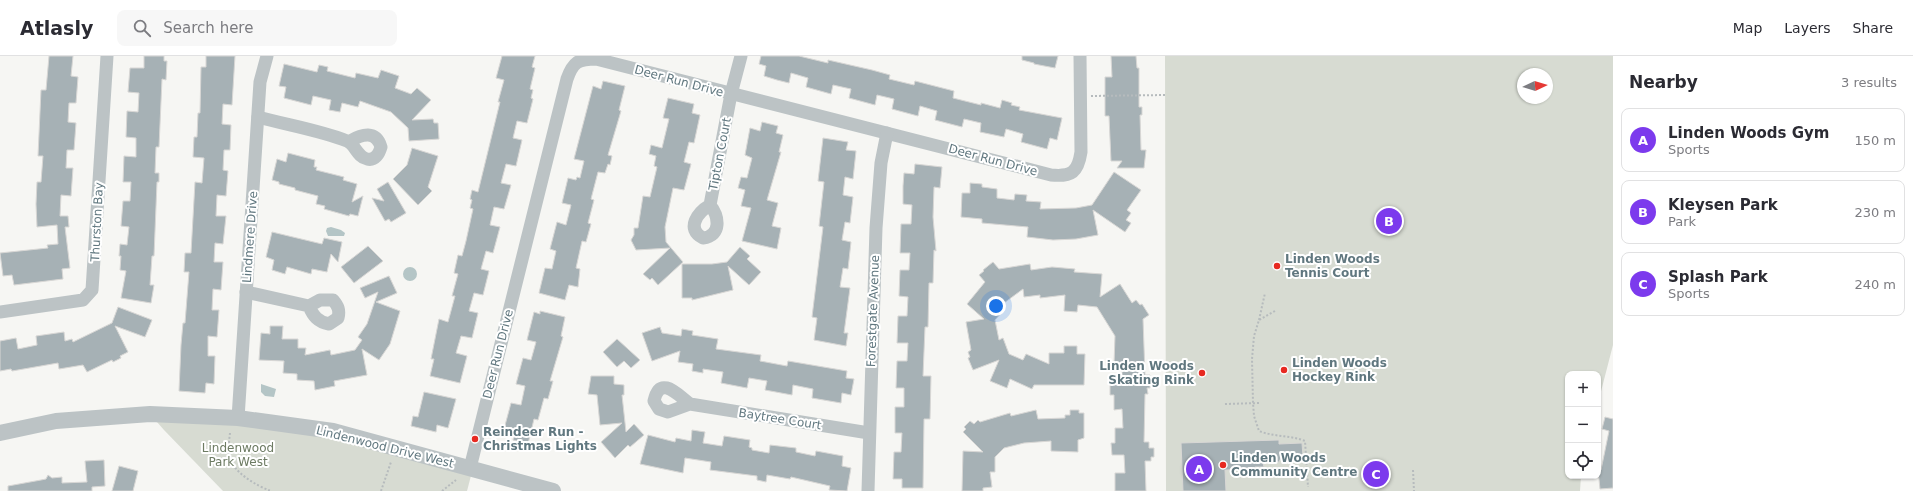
<!DOCTYPE html>
<html lang="en">
<head>
<meta charset="utf-8">
<style>
	:root { --surface:#fff; --page:#f7f7f7; --text:#2b2b33; --muted:#7c7c81; --line:#e1e1e2; --accent:#7c3aed }
	body { margin:0; font-family:"DejaVu Sans",sans-serif; background:var(--page); color:var(--text) }
	.controls { position:absolute; right:12px; bottom:12px; display:grid; overflow:hidden; border-radius:8px; box-shadow:0 1px 3px #0004 }
	.controls button { width:36px; height:36px; display:grid; place-items:center; padding:0; border:0; border-bottom:1px solid var(--line); background:var(--surface); color:var(--text); font:20px sans-serif }
	.compass { position:absolute; left:1517px; top:12px; width:36px; height:36px; border-radius:50%; background:var(--surface); box-shadow:0 1px 3px #0004; rotate:86deg }
	.you { position:absolute; left:996px; top:250px; width:14px; height:14px; margin:-10px; border:3px solid #fff; border-radius:50%; background:#1a73e8; box-shadow:0 0 0 6px #1a73e833 }
	.badge { display:grid; place-items:center; width:26px; height:26px; border-radius:50%; background:var(--accent); color:#fff; font-size:13px; font-weight:700 }
	.pin { position:absolute; translate:-50% -50%; border:2px solid #fff; box-shadow:0 1px 4px #0006 }
	.list { margin:0; padding:0; list-style:none }
	h2 { display:flex; justify-content:space-between; align-items:center; height:52px; margin:0; padding:0 16px; font-size:17px }
	h2 small { font-size:13px; font-weight:400; color:var(--muted) }
	.list li { display:grid; grid-template-columns:26px 1fr auto; gap:12px; align-items:center; box-sizing:border-box; height:64px; margin:0 8px 8px; padding:0 8px; border:1px solid var(--line); border-radius:8px }
	.list b { display:block; font-size:15px; white-space:nowrap }
	.list p { margin:0; font-size:13px; white-space:nowrap; color:var(--muted) }
	.list em { font-size:13px; font-style:normal; color:var(--muted) }
	.icon { flex:none; width:22px; height:22px; fill:none; stroke:currentColor; stroke-width:2; stroke-linecap:round; stroke-linejoin:round }
	.map { position:relative; flex:none; width:1613px; height:435px; overflow:hidden }
	header { display:flex; align-items:center; gap:24px; box-sizing:border-box; height:56px; padding:0 20px; background:var(--surface); border-bottom:1px solid var(--line) }
	header strong { font-size:19px }
	nav { display:flex; gap:22px; margin-inline-start:auto; font-size:14px }
	.search { width:280px; height:36px; background:var(--page); display:flex; align-items:center; gap:10px; box-sizing:border-box; padding:0 14px; border-radius:8px; color:var(--muted); font-size:15px }
	main { display:flex }
	aside { flex:1; background:var(--surface) }
	.map>svg:first-child { display:block }
</style>
</head>
<body>
<header>
<strong>Atlasly</strong>
<div class="search"><svg class="icon" aria-label="search" viewBox="0 0 24 24"><circle cx="10" cy="10" r="6"/><path d="M15 15l6 6"/></svg>Search here</div>
<nav><a>Map</a><a>Layers</a><a>Share</a></nav>
</header>
<main>
<div class="map">
<svg width="1613" height="435" viewBox="0 0 1613 435">
	<rect width="100%" height="100%" fill="#f6f6f3"/>
	<g fill="#d7dbd2" fill-rule="evenodd">
		<path d="M1165 0H1613V289L1598 347V318H1568V420H1581L1580 435H1166ZM1523 18H1547V42H1523Z"/>
		<polygon points="150,358 238,362 473,412 467,435 223,435 164,374"/>
	</g>
	<g fill="#b4c5c6">
		<polygon points="331,171 341,174 345,177 344,180 328,180 326,175 327,172"/>
		<circle cx="410" cy="218" r="7"/>
		<polygon points="261,328 276,333 274,341 265,340 261,336"/>
	</g>
	<g fill="#a6b1b5" stroke="#d8d7d5">
		<polygon points="49,0 73,0 71,20 78,21 76,47 69,47 68,66 76,67 74,94 67,94 66,112 73,112 71,140 61,139 60,160 68,160 69,171 65,171 70,212 62,213 63,223 14,229 12,219 3,220 0,197 48,192 47,189 58,188 57,169 37,171 36,148 37,126 41,126 43,100 38,100 41,34 46,34"/>
		<polygon points="144,0 164,0 164,5 167,5 166,24 162,23 159,91 156,91 155,117 159,117 159,126 157,126 154,200 152,200 150,229 154,229 151,247 121,242 126,215 120,214 121,200 119,200 120,188 127,189 129,171 121,170 123,145 130,145 131,126 123,126 124,100 136,101 136,82 126,81 127,55 138,56 139,37 128,36 130,12 144,12"/>
		<polygon points="206,0 235,0 232,49 223,48 222,68 231,69 230,94 224,94 223,114 228,115 226,140 217,139 216,160 226,160 223,188 215,187 214,206 223,206 221,234 213,233 212,254 219,254 217,281 208,280 208,300 215,300 214,328 206,327 205,337 179,335 181,289 183,267 185,267 189,216 184,216 185,197 191,197 195,126 202,127 204,102 193,101 194,81 197,81 198,57 200,57 201,11 206,11"/>
		<polygon points="502,0 535,0 532,11 535,12 530,33 533,34 531,42 533,43 527,67 517,65 513,82 522,84 516,110 506,108 501,127 511,129 504,153 494,151 490,169 500,171 493,197 486,195 481,213 489,215 483,239 474,237 469,255 478,257 472,282 461,280 456,297 467,300 460,327 430,320 434,303 431,303 439,263 448,266 455,240 452,240 458,218 454,217 458,199 462,200 466,185 473,153 470,152 472,144 470,143 472,134 478,136 500,46 498,46 504,24 496,22"/>
		<polygon points="761,0 799,0 828,7 828,4 872,14 890,19 889,23 914,29 915,25 954,35 953,42 981,49 981,47 1000,52 1002,44 1012,47 1011,49 1020,51 1019,54 1062,62 1057,84 1050,82 1047,93 1021,86 1023,78 1006,73 1004,81 980,76 981,67 964,63 962,71 935,64 937,55 920,50 918,60 892,53 894,43 877,39 875,49 849,42 851,33 833,29 831,38 806,31 808,22 791,17 789,27 777,24 764,20 766,10 759,8"/>
		<polygon points="1022,0 1058,0 1055,12 1034,8 1034,7 1022,4"/>
		<polygon points="1111,0 1136,0 1137,12 1139,12 1139,51 1142,51 1142,59 1140,59 1141,94 1146,94 1144,112 1117,112 1122,105 1111,105 1109,60 1105,60 1105,21 1112,21"/>
		<polygon points="284,8 317,16 319,9 328,11 327,15 355,22 356,17 378,22 381,14 399,20 395,32 411,38 417,32 431,44 412,64 433,63 434,67 438,67 439,83 409,85 408,72 391,56 360,45 358,51 342,47 340,56 329,54 331,44 313,40 311,49 284,42 286,31 279,30"/>
		<polygon points="603,25 625,30 619,54 621,55 608,99 612,100 610,109 608,108 605,117 598,116 591,143 594,144 588,167 591,168 586,186 582,185 576,212 580,213 578,231 569,229 565,244 539,237 545,212 552,213 556,195 550,193 557,166 566,169 571,149 562,147 568,122 576,124 577,121 580,122 584,105 574,103 593,30 601,33"/>
		<polygon points="668,42 694,48 692,57 700,59 694,87 689,86 684,106 691,108 684,134 673,132 665,171 666,186 683,206 658,229 652,222 650,224 643,218 670,192 636,194 631,184 634,179 634,172 638,172 643,140 650,141 657,111 654,110 656,100 649,98 651,89 662,92 669,63 663,62"/>
		<polygon points="762,66 778,70 776,77 783,79 779,96 781,96 767,144 778,147 772,170 781,172 777,193 742,185 751,152 741,150 745,134 738,132 741,121 747,122 752,102 745,99 750,72 760,75"/>
		<polygon points="823,82 848,86 846,94 856,95 853,123 845,121 843,139 853,141 850,167 845,166 842,184 851,186 848,213 843,212 840,231 850,232 844,277 848,277 846,290 814,284 817,262 812,261 823,171 819,170 824,126 818,125"/>
		<polygon points="412,92 438,100 428,131 432,135 418,149 393,123 407,109"/>
		<polygon points="288,97 315,104 314,111 317,111 316,114 344,121 343,124 357,128 352,146 363,140 358,160 350,158 349,160 324,153 325,150 316,148 318,140 295,134 295,132 279,128 279,126 272,124 277,103 286,106"/>
		<polygon points="915,108 942,111 940,132 934,131 933,161 936,195 934,194 933,227 929,227 928,271 925,271 923,320 931,320 930,363 924,363 923,432 902,432 902,423 893,423 894,396 901,396 902,377 895,377 895,351 904,351 904,332 896,332 897,305 907,305 908,287 897,287 898,260 907,260 908,241 899,240 900,214 909,214 910,197 900,197 901,168 911,168 912,149 903,148 903,130 904,117 914,118"/>
		<polygon points="1114,116 1141,134 1127,154 1131,157 1126,164 1131,167 1125,176 1093,154 1098,179 1076,183 1053,184 1027,181 1028,171 982,167 982,163 961,161 962,137 970,137 970,127 982,128 982,131 997,133 997,142 1014,144 1015,138 1027,139 1026,145 1041,146 1040,153 1076,152 1092,149"/>
		<polygon points="388,126 406,157 391,166 389,163 385,165 372,142 384,145 377,133"/>
		<polygon points="272,176 322,188 324,182 342,186 338,206 331,198 327,216 312,213 311,218 287,211 285,218 272,214 274,204 266,201"/>
		<polygon points="368,190 383,205 354,227 341,211"/>
		<polygon points="740,191 750,200 747,203 761,216 749,229 728,210 733,234 692,244 692,242 682,242 682,208 712,208 727,206"/>
		<polygon points="993,206 999,213 1030,208 1031,214 1052,211 1075,213 1074,216 1102,218 1100,241 1120,228 1132,247 1136,244 1140,249 1142,248 1149,259 1143,263 1145,319 1150,319 1150,332 1147,332 1148,338 1145,338 1144,386 1149,386 1149,392 1154,392 1154,401 1151,401 1151,405 1145,405 1146,435 1115,435 1115,417 1125,417 1124,399 1112,399 1111,387 1115,387 1115,372 1123,372 1122,353 1114,354 1114,339 1110,339 1110,326 1122,326 1122,308 1114,308 1115,280 1097,251 1078,249 1077,256 1064,255 1065,239 1040,242 1040,239 1024,241 1023,233 1000,250 1004,254 995,264 999,284 1003,282 1009,298 1023,304 1026,298 1049,308 1049,297 1064,297 1064,290 1077,290 1077,298 1085,298 1084,329 1034,329 1032,333 1010,323 1007,332 990,325 999,304 973,314 968,302 970,301 968,296 971,294 966,266 984,263 967,248 985,226 979,219 984,215 983,214"/>
		<polygon points="389,220 397,237 376,246 400,255 390,288 379,304 362,293 367,319 334,325 335,330 315,334 314,325 297,324 297,318 283,317 284,305 259,304 261,277 270,278 270,270 283,270 282,283 298,283 298,292 306,292 305,299 330,294 331,299 355,294 362,284 358,281 367,268 378,236 365,242 360,232"/>
		<polygon points="118,251 152,264 145,281 115,270 128,296 120,300 121,302 113,306 112,304 87,316 83,309 59,313 58,307 12,315 11,313 0,315 0,285 16,282 18,293 37,289 36,280 64,276 65,285 72,283 73,286 112,267"/>
		<polygon points="540,255 565,261 561,280 563,281 550,325 553,325 548,343 544,342 538,364 534,363 528,388 513,384 515,375 504,373 511,347 521,349 525,330 516,328 523,302 531,304 536,286 527,284 534,256 540,258"/>
		<polygon points="660,271 662,277 681,280 682,273 693,275 692,279 718,283 716,293 761,299 760,305 787,310 788,305 847,315 846,322 854,323 851,339 842,337 841,347 812,342 813,333 793,329 792,339 765,334 767,325 749,322 747,332 721,327 723,316 703,313 703,317 692,315 693,308 678,306 680,295 652,305 642,277"/>
		<polygon points="617,283 640,304 631,312 624,305 617,311 603,296"/>
		<polygon points="591,320 614,320 614,328 624,329 624,339 622,339 626,376 634,368 644,379 630,391 628,389 615,402 601,386 622,367 600,369 597,339 588,338"/>
		<polygon points="424,336 456,343 448,372 437,369 436,376 411,370 413,360 418,361"/>
		<polygon points="1036,354 1038,363 1065,362 1065,359 1070,359 1070,354 1079,354 1079,357 1084,357 1084,382 1078,384 1078,396 1051,395 1051,385 1024,387 1004,392 995,401 995,416 990,416 992,431 983,432 983,435 962,435 963,395 983,396 963,376 966,373 964,371 970,365 974,368 978,364 980,366 1010,357 1011,360"/>
		<polygon points="1605,361 1613,363 1613,432 1600,433 1598,414 1601,414 1609,375 1602,373"/>
		<polygon points="692,374 705,376 703,387 722,390 724,380 750,384 749,391 752,392 752,394 769,397 770,389 796,392 796,396 815,400 816,395 843,400 842,410 851,412 847,435 829,434 830,430 791,421 790,423 767,419 766,426 757,424 757,420 710,414 711,406 685,402 683,417 640,408 648,379 675,386 676,382 691,385"/>
		<polygon points="1279,384 1279,388 1302,387 1303,401 1281,402 1279,406 1263,407 1264,411 1255,411 1254,413 1225,414 1226,435 1183,435 1181,387"/>
		<polygon points="104,404 105,430 92,431 92,435 8,435 8,430 41,424 46,423 48,419 52,422 62,421 62,427 87,426 85,405"/>
		<polygon points="119,410 138,415 133,435 112,435"/>
	</g>
	<g fill="none" stroke-linecap="round" stroke-linejoin="round">
		<g stroke="#b6bbbd" stroke-width="2" stroke-dasharray="2 2" stroke-linecap="butt">
			<polyline points="1091,40 1165,39"/>
			<path d="M1275 255 1259 264 1254 280 1252 303 1253 347 1254 360 1259 375C1274 381 1290 379 1305 385L1308 431"/>
			<polyline points="1259,264 1265,237"/>
			<polyline points="1225,348 1260,347"/>
			<path d="M230 377C229 385 228 394 230 402 234 417 257 430 271 435"/>
			<polyline points="1413,414 1414,435"/>
			<polyline points="381,435 391,406"/>
			<polyline points="442,435 456,424"/>
		</g>
		<g stroke="#bcc3c5" stroke-width="13">
			<path d="M258 61C287 69 319 74 347 85 355 88 357 101 367 103 375 105 379 98 381 91 376 74 362 78 350 85"/>
			<path d="M710 149C719 160 722 180 703 182 685 173 698 156 710 149L731 38 741 0"/>
			<path d="M246 236 309 250 320 244H333C338 250 340 254 338 262L329 268C318 266 313 260 309 250"/>
			<polyline points="0,256 83,244 92,234 107,0"/>
			<path d="M690 348C678 339 660 318 654 345L659 353 668 356 690 348 869 377"/>
			<polyline points="238,362 260,26 267,0"/>
			<path d="M470 412 567 23C573 6 578 3 596 3L1051 119C1072 121 1078 116 1081 96L1080 0"/>
			<polyline points="868,435 876,172 881,107 887,77"/>
		</g>
		<polyline stroke="#bcc3c5" stroke-width="16" points="0,377 56,365 150,358 238,362 333,375 553,435"/>
	</g>
	<g fill="#e72921" stroke="#fff" stroke-width="1.5">
		<circle cx="1277" cy="210" r="4"/>
		<circle cx="1284" cy="314" r="4"/>
		<circle cx="1202" cy="317" r="4"/>
		<circle cx="475" cy="383" r="4"/>
		<circle cx="1223" cy="409" r="4"/>
	</g>
	<g text-anchor="middle" stroke-width="4" stroke-linejoin="round" paint-order="stroke">
		<g font-size="12" fill="#60777f" stroke="#fff">
			<text transform="translate(679 25) rotate(15)" y="4">Deer Run Drive</text>
			<text transform="translate(720 98) rotate(-79)" y="4">Tipton Court</text>
			<text transform="translate(993 104) rotate(15)" y="4">Deer Run Drive</text>
			<text transform="translate(97 166) rotate(-87)" y="4">Thurston Bay</text>
			<text transform="translate(250 181) rotate(-86)" y="4">Lindmere Drive</text>
			<text transform="translate(873 255) rotate(-88)" y="4">Forestgate Avenue</text>
			<text transform="translate(498 298) rotate(-76)" y="4">Deer Run Drive</text>
			<text transform="translate(780 363) rotate(9)" y="4">Baytree Court</text>
			<text transform="translate(385 391) rotate(14)" y="4">Lindenwood Drive West</text>
		</g>
		<g font-size="12" font-weight="bold" fill="#60777f" stroke="#fff" text-anchor="start">
			<text x="1285" y="207">Linden Woods<tspan x="1285" dy="14">Tennis Court</tspan></text>
			<text x="1292" y="311">Linden Woods<tspan x="1292" dy="14">Hockey Rink</tspan></text>
			<text x="1194" y="314" text-anchor="end">Linden Woods<tspan x="1194" dy="14">Skating Rink</tspan></text>
			<text x="483" y="380">Reindeer Run -<tspan x="483" dy="14">Christmas Lights</tspan></text>
			<text x="1231" y="406">Linden Woods<tspan x="1231" dy="14">Community Centre</tspan></text>
		</g>
		<g font-size="12" fill="#6d7b63" stroke="#fff">
			<text x="238" y="396">Lindenwood<tspan x="238" dy="14">Park West</tspan></text>
		</g>
	</g>
</svg>
<div class="controls">
<button>+</button>
<button>−</button>
<button><svg class="icon" aria-label="locate" viewBox="0 0 24 24"><circle cx="12" cy="12" r="6"/><path d="M12 2v4M12 18v4M2 12h4M18 12h4"/></svg></button>
</div>
<svg class="compass" viewBox="-18 -18 36 36"><path d="M0-13l5 13h-10z" fill="#e53935"/><path d="M0 13l5-13h-10z" fill="#7c7c81"/></svg>
<div class="you"></div>
<div class="pin badge" style="left:1199px;top:413px">A</div>
<div class="pin badge" style="left:1389px;top:165px">B</div>
<div class="pin badge" style="left:1376px;top:418px">C</div>
</div>
<aside>
<h2>Nearby<small>3 results</small></h2>
<ul class="list">
<li><span class="badge">A</span><div><b>Linden Woods Gym</b><p>Sports</p></div><em>150 m</em></li>
<li><span class="badge">B</span><div><b>Kleysen Park</b><p>Park</p></div><em>230 m</em></li>
<li><span class="badge">C</span><div><b>Splash Park</b><p>Sports</p></div><em>240 m</em></li>
</ul>
</aside>
</main>
</body>
</html>
